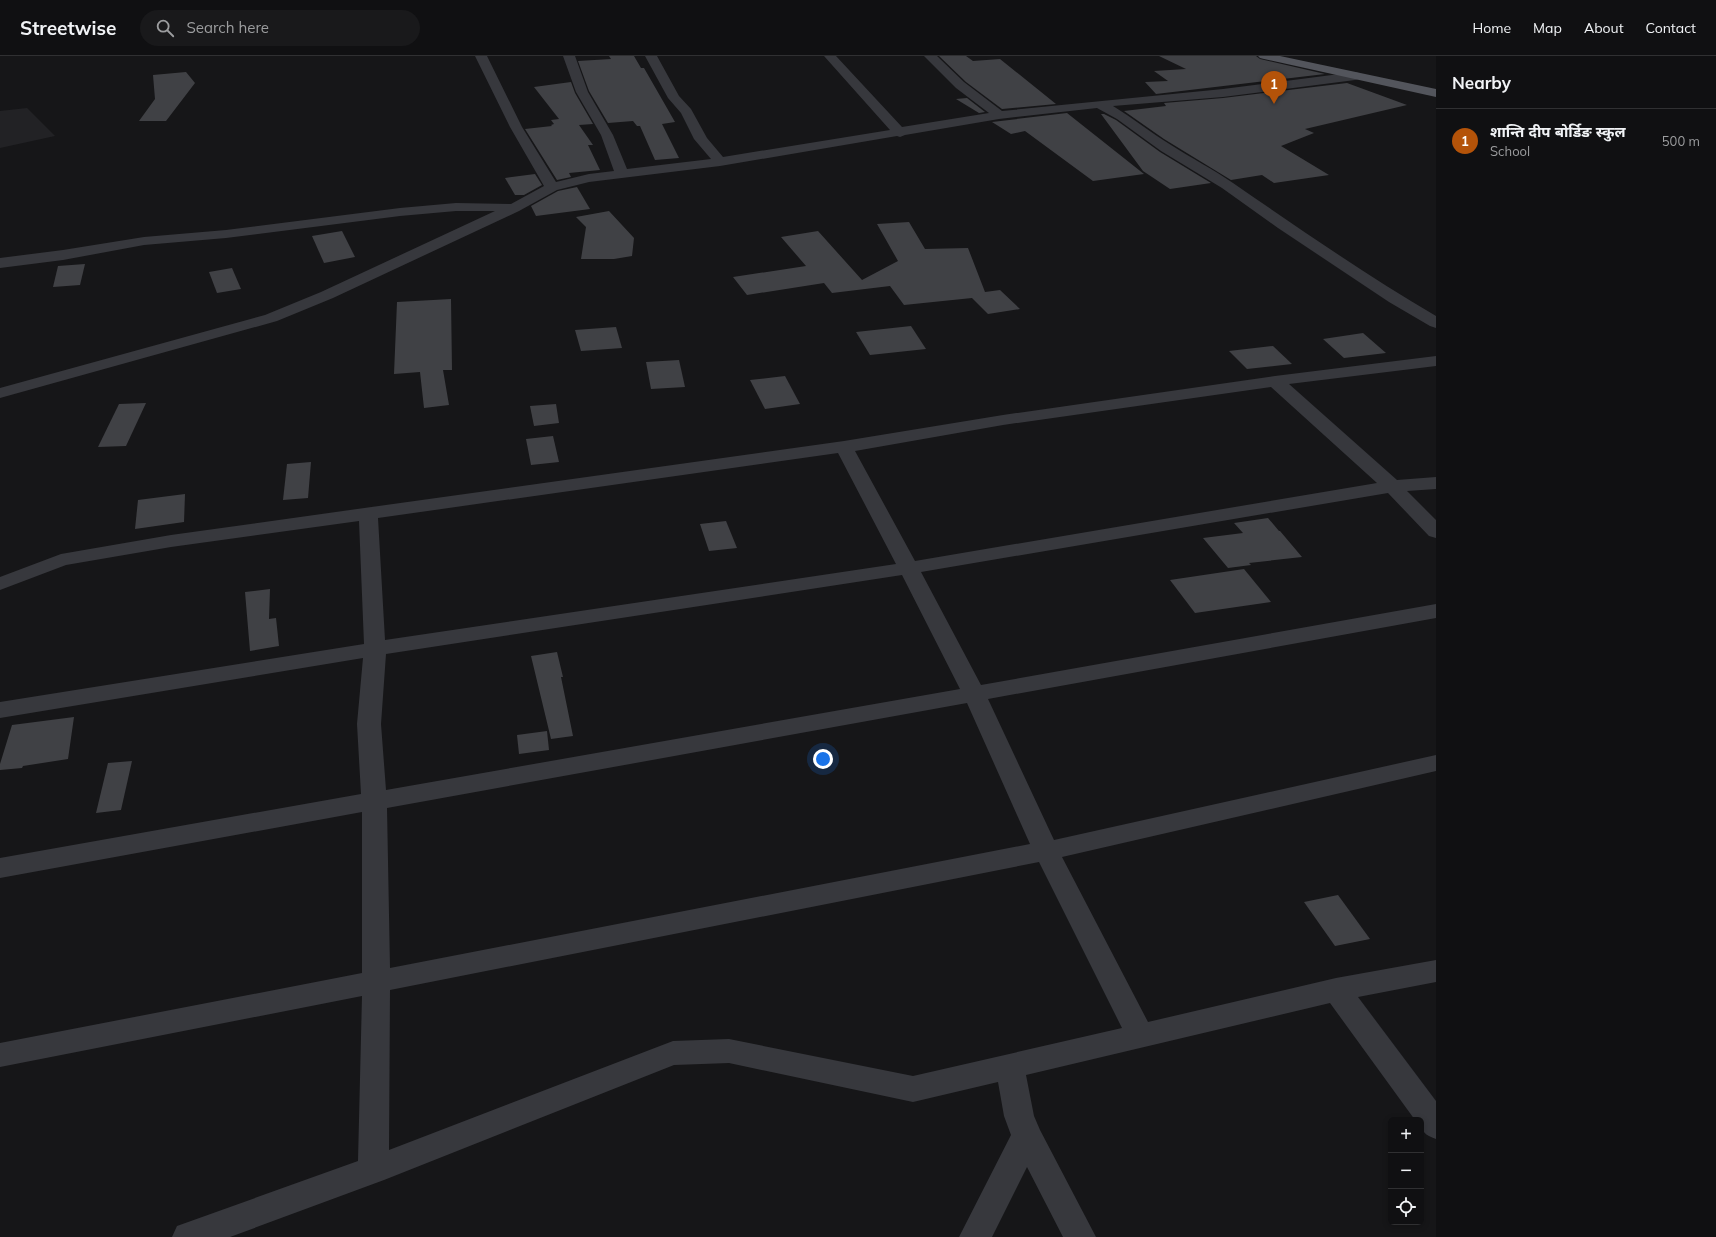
<!DOCTYPE html>
<html lang="en">
<head>
<meta charset="utf-8">
<style>
	:root { --surface:#101012; --page:#19191b; --text:#f1f3f6; --muted:#9c9d9f; --line:#303032; --accent:#b45309 }
	body { margin:0; font-family:Mulish,"Noto Sans Devanagari",sans-serif; background:var(--page); color:var(--text) }
	.controls { position:absolute; right:12px; bottom:12px; display:grid; overflow:hidden; border-radius:6px; box-shadow:0 2px 6px #0003 }
	.controls button { width:36px; height:36px; display:grid; place-items:center; padding:0; border:0; border-bottom:1px solid var(--line); background:var(--surface); color:var(--text); font:20px sans-serif }
	.you { position:absolute; left:823px; top:703px; width:14px; height:14px; margin:-10px; border:3px solid #fff; border-radius:50%; background:#1a73e8; box-shadow:0 0 0 6px #1a73e833 }
	.badge { display:grid; place-items:center; width:26px; height:26px; border-radius:50%; background:var(--accent); color:#fff; font-size:13px; font-weight:700 }
	.pin { position:absolute; translate:-50% -33px; filter:drop-shadow(0 1px 2px #0008) }
	.pin::after { content:''; position:absolute; top:21px; width:14px; height:12px; background:inherit; clip-path:polygon(0 0,100% 0,50% 100%) }
	.list { margin:0; padding:0; list-style:none }
	h2 { display:flex; justify-content:space-between; align-items:center; height:52px; margin:0; padding:0 16px; font-size:17px }
	h2 small { font-size:13px; font-weight:400; color:var(--muted) }
	.list li { display:grid; grid-template-columns:26px 1fr auto; gap:12px; align-items:center; box-sizing:border-box; height:64px; padding:0 16px; border-top:1px solid var(--line) }
	.list b { display:block; font-size:15px; white-space:nowrap }
	.list p { margin:0; font-size:13px; white-space:nowrap; color:var(--muted) }
	.list em { font-size:13px; font-style:normal; color:var(--muted) }
	.icon { flex:none; width:22px; height:22px; fill:none; stroke:currentColor; stroke-width:2; stroke-linecap:round; stroke-linejoin:round }
	.map { position:relative; flex:none; width:1436px; height:1181px; overflow:hidden }
	header { display:flex; align-items:center; gap:24px; box-sizing:border-box; height:56px; padding:0 20px; background:var(--surface); border-bottom:1px solid var(--line) }
	header strong { font-size:19px }
	nav { display:flex; gap:22px; margin-inline-start:auto; font-size:14px }
	.search { width:280px; height:36px; background:var(--page); display:flex; align-items:center; gap:10px; box-sizing:border-box; padding:0 14px; border-radius:22px; color:var(--muted); font-size:15px }
	main { display:flex }
	aside { flex:1; background:var(--surface) }
	.map>svg:first-child { display:block }
</style>
</head>
<body>
<header>
<strong>Streetwise</strong>
<div class="search"><svg class="icon" aria-label="search" viewBox="0 0 24 24"><circle cx="10" cy="10" r="6"/><path d="M15 15l6 6"/></svg>Search here</div>
<nav><a>Home</a><a>Map</a><a>About</a><a>Contact</a></nav>
</header>
<main>
<div class="map">
<svg width="1436" height="1181" viewBox="0 0 1436 1181">
	<rect width="100%" height="100%" fill="#161618"/>
	<polygon fill="#222225" points="27,52 55,80 0,92 0,55"/>
	<g fill="#404145">
		<polygon points="609,0 634,0 641,12 644,12 675,66 662,68 679,102 655,104 640,70 637,70 633,65 608,67 589,35 578,5 611,3"/>
		<polygon points="939,0 966,0 973,5 1000,3 1056,48 1002,53 966,26"/>
		<polygon points="1159,0 1256,0 1260,3 1325,18 1156,38 1145,26 1168,25 1154,15 1186,13"/>
		<polygon points="186,16 195,27 166,65 139,65 155,43 153,19"/>
		<polygon points="571,26 575,37 593,68 579,69 593,89 588,89 600,114 569,117 571,121 557,124 525,73 552,70 551,69 554,68 551,64 559,63 534,31"/>
		<polygon points="1347,27 1407,49 1305,73 1314,77 1281,90 1329,119 1274,127 1262,119 1231,124 1164,83 1124,55 1166,50 1164,47 1223,42"/>
		<polygon points="967,42 985,56 979,57 956,43"/>
		<polygon points="1067,57 1144,118 1093,125 1025,75 1011,78 992,66"/>
		<polygon points="1101,58 1104,58 1116,64 1160,96 1211,127 1170,133 1143,115"/>
		<polygon points="535,118 542,129 524,139 515,139 505,122"/>
		<polygon points="577,131 590,153 536,160 531,150 558,135"/>
		<polygon points="609,155 634,182 632,200 614,203 581,203 586,171 576,161"/>
		<polygon points="909,166 925,193 968,192 985,236 1000,234 1020,253 988,258 972,242 904,249 890,230 832,237 824,227 747,239 733,221 806,210 781,181 818,175 862,224 898,205 877,168"/>
		<polygon points="342,175 355,201 324,207 312,180"/>
		<polygon points="85,208 80,229 53,231 58,210"/>
		<polygon points="232,212 241,233 217,237 209,216"/>
		<polygon points="451,243 452,314 443,314 449,349 424,352 420,316 394,318 397,246"/>
		<polygon points="911,270 926,293 870,299 856,276"/>
		<polygon points="616,271 622,292 581,295 575,274"/>
		<polygon points="1363,277 1386,297 1344,302 1323,283"/>
		<polygon points="1273,290 1292,308 1247,313 1229,295"/>
		<polygon points="679,304 685,331 651,333 646,306"/>
		<polygon points="785,320 800,348 765,353 750,324"/>
		<polygon points="146,347 126,390 98,391 119,348"/>
		<polygon points="556,348 559,367 534,370 530,350"/>
		<polygon points="553,380 559,406 531,409 526,383"/>
		<polygon points="311,406 308,442 283,444 287,408"/>
		<polygon points="185,438 184,466 135,473 138,444"/>
		<polygon points="1268,462 1279,475 1280,475 1302,501 1249,507 1251,509 1228,512 1203,482 1243,477 1234,467"/>
		<polygon points="726,465 737,492 709,495 700,468"/>
		<polygon points="1244,513 1271,546 1195,557 1170,524"/>
		<polygon points="270,533 269,563 276,562 279,590 250,595 245,536"/>
		<polygon points="557,596 563,621 561,621 573,680 551,683 531,600"/>
		<polygon points="74,661 68,703 23,710 22,712 0,714 0,708 12,669"/>
		<polygon points="547,675 549,694 519,698 517,679"/>
		<polygon points="132,705 121,754 96,757 108,707"/>
		<polygon points="1338,839 1370,883 1335,890 1304,846"/>
	</g>
	<g fill="none" stroke-linecap="round" stroke-linejoin="round">
		<g fill="#37383d" fill-rule="evenodd">
			<path d="M475 0H487L522 71 556 126 589 118 614 115 601 79 576 36 563 0H575L588 36 613 79 627 113 711 103 694 83 681 57 668 42 645 0H657L679 40 691 53 707 82 723 101 890 74 824 0H836L902 71 989 57 956 32 924 0H937L964 26 1002 55 1223 33 1355 16 1359 17 1361 20 1359 23 1355 24 1223 41 1113 50C1133 62 1151 77 1171 89 1191 102 1213 113 1233 127 1300 173 1366 219 1436 260V272L1430 270 1389 246 1278 172 1222 132 1161 95 1117 63 1097 52 999 63 905 79 900 81 897 80 720 110 589 126 557 134 519 155 333 242 277 265 0 342V332L265 259 321 236 495 155H456L400 160 226 182 144 189 63 204 0 212V202L63 194 144 181 226 174 400 152 456 147 511 148 544 130 510 71Z"/>
			<path d="M1436 300V310L1289 328 1397 424 1436 421V433L1407 435 1436 464V482L1429 480 1388 437 921 516 981 629 1436 548V562L988 643 1054 784 1436 699V715L1062 801 1148 966 1336 922 1436 904V926L1358 941 1436 1045V1083C1425 1079 1421 1076 1421 1064H1415L1330 947 1026 1019 1034 1060 1040 1074 1096 1181H1063L1027 1111 992 1181H959L1011 1079 1004 1060 998 1026 913 1046 729 1007 674 1009 384 1124 230 1181H172L177 1170 358 1105 362 940 0 1011V987L362 917V756L0 822V802L361 738 357 668 363 602 0 662V646L364 588 359 465 171 491 66 509 0 534V521L61 498 171 479 844 385 1003 359 1275 320ZM1271 331 1377 427 915 505 855 395 1003 369ZM838 397 896 508 385 584 378 462ZM902 519 960 633 386 734 381 668 386 598ZM967 647 1030 788 390 912 387 752ZM1039 806 1122 972 913 1020 729 983 673 985 389 1094 390 934Z"/>
		</g>
		<polygon fill="#53555c" fill-rule="evenodd" points="1258,0 1280,0 1436,33 1436,41 1264,3 1260,2"/>
	</g>
</svg>
<div class="controls">
<button>+</button>
<button>−</button>
<button><svg class="icon" aria-label="locate" viewBox="0 0 24 24"><circle cx="12" cy="12" r="6"/><path d="M12 2v4M12 18v4M2 12h4M18 12h4"/></svg></button>
</div>
<div class="you"></div>
<div class="pin badge" style="left:1274px;top:48px">1</div>
</div>
<aside>
<h2>Nearby<small></small></h2>
<ul class="list">
<li><span class="badge">1</span><div><b>शान्ति दीप बोर्डिङ स्कुल</b><p>School</p></div><em>500 m</em></li>
</ul>
</aside>
</main>
</body>
</html>
